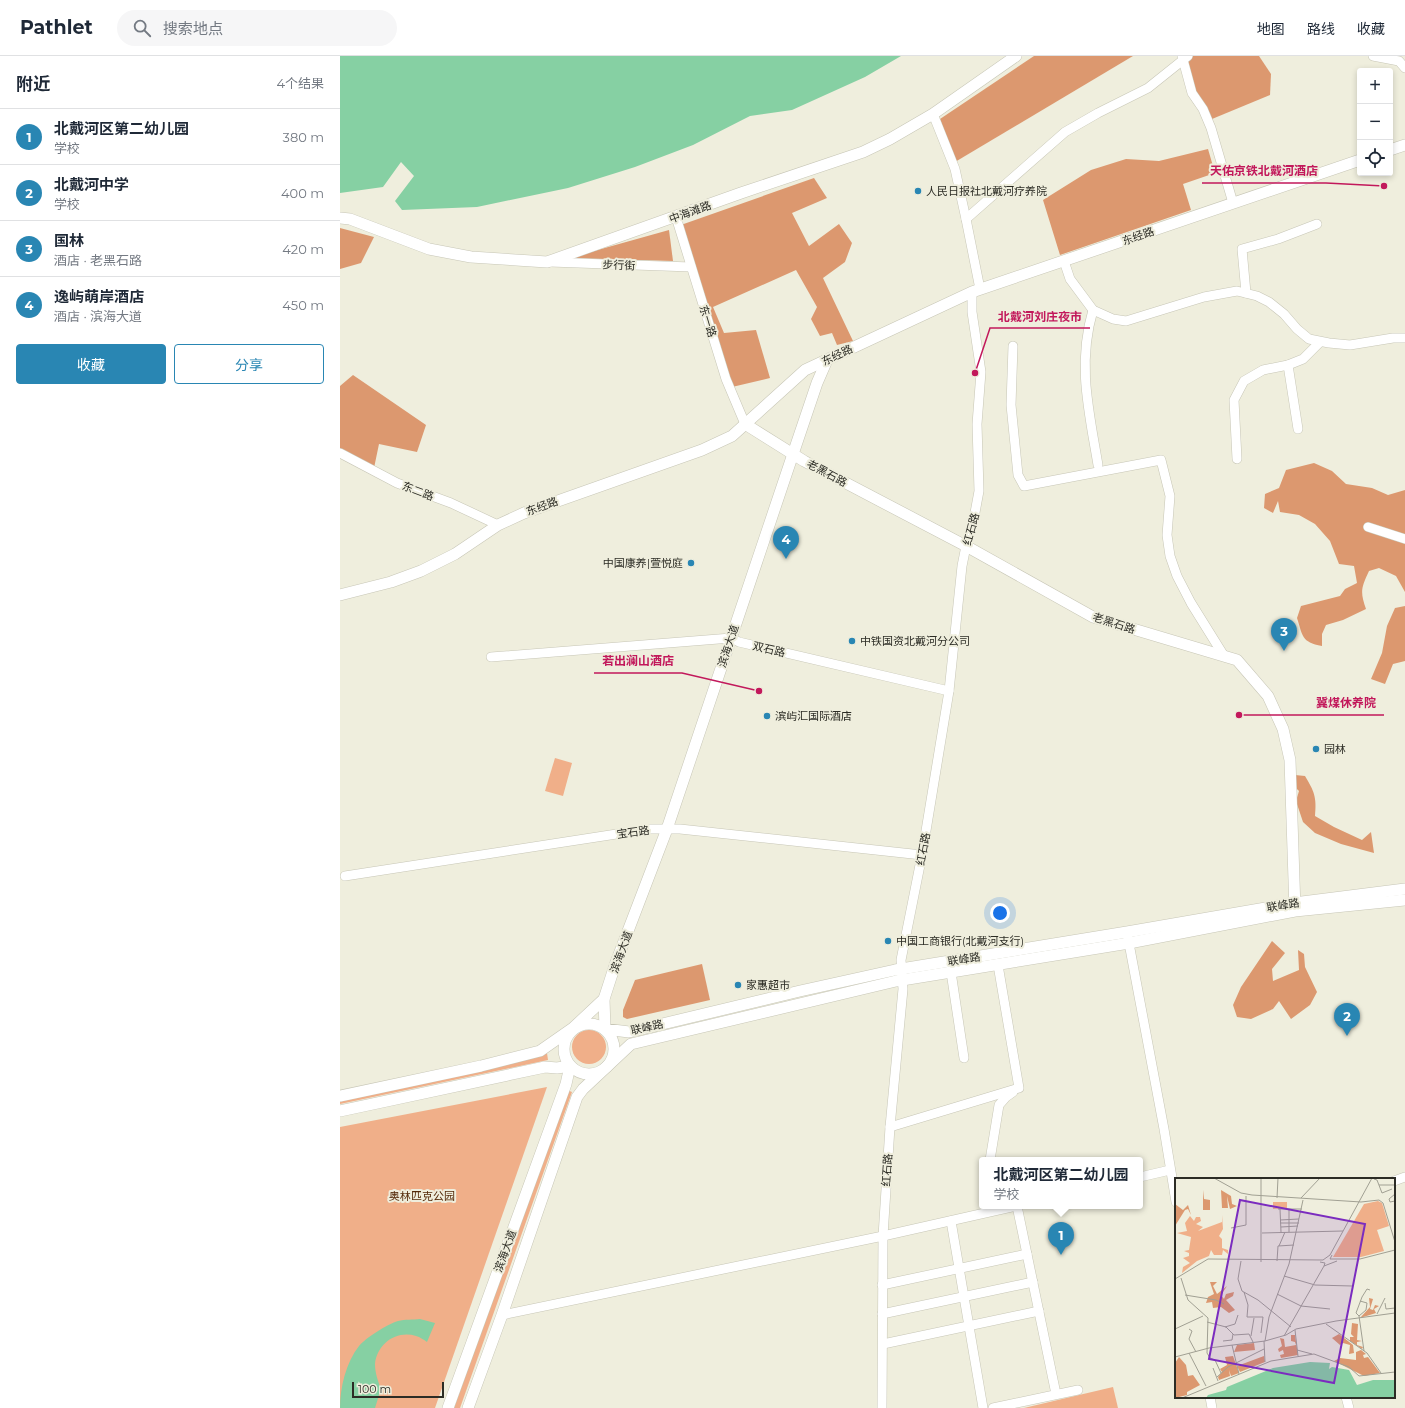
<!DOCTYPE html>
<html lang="zh">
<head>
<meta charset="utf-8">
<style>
	:root { --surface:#fff; --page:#f6f6f7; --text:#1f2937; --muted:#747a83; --line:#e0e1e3; --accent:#2986b3 }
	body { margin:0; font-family:Montserrat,"Noto Sans SC",sans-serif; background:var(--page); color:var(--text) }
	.controls { position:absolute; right:12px; top:12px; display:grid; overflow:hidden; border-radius:4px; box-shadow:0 2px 6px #0003 }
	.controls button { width:36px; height:36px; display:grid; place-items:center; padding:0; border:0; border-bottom:1px solid var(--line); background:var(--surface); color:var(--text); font:20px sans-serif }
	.scale { position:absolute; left:12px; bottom:10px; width:92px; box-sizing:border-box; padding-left:4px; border:2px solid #2c2c25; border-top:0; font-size:11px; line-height:14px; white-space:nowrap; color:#2c2c25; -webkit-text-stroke:3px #efeedd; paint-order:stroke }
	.you { position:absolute; left:660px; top:857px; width:14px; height:14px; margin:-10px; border:3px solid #fff; border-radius:50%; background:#1a73e8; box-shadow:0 0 0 6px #1a73e833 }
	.badge { display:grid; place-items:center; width:26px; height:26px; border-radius:50%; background:var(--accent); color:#fff; font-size:13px; font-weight:700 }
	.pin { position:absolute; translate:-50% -33px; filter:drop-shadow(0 1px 2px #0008) }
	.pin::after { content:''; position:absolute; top:21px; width:14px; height:12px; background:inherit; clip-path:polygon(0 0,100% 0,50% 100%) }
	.popup { position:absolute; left:639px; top:1101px; width:164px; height:52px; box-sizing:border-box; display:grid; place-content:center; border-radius:4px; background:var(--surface); filter:drop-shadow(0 1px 3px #0005); font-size:13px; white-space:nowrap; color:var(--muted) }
	.popup b { font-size:15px; color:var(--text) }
	.popup::after { content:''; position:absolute; left:50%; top:100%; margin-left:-8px; border:8px solid transparent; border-top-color:var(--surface) }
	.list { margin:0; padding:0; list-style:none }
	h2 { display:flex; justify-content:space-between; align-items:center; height:52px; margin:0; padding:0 16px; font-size:17px }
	h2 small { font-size:13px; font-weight:400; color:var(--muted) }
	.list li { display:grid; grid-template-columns:26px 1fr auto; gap:12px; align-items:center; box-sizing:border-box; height:56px; padding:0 16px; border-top:1px solid var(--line) }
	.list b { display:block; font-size:15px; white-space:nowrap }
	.list p { margin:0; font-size:13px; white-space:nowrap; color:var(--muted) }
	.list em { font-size:13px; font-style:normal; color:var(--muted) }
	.actions { display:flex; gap:8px; padding:12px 16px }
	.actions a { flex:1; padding:9px 0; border:1px solid var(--accent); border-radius:4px; text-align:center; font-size:14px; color:var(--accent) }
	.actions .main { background:var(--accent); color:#fff }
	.icon { flex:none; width:22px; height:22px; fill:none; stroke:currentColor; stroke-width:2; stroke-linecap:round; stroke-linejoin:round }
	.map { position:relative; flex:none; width:1065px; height:1352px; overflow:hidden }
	header { display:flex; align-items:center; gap:24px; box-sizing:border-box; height:56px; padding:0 20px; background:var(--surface); border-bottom:1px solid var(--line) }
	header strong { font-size:19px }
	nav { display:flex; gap:22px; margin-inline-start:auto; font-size:14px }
	.search { width:280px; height:36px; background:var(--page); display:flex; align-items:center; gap:10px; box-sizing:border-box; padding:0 14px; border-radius:22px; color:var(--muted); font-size:15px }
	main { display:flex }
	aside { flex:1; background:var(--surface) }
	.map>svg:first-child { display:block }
</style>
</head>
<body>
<header>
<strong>Pathlet</strong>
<div class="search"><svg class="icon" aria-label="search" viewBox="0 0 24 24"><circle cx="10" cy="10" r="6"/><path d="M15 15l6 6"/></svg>搜索地点</div>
<nav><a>地图</a><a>路线</a><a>收藏</a></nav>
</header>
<main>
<aside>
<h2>附近<small>4个结果</small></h2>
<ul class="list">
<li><span class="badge">1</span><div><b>北戴河区第二幼儿园</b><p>学校</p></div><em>380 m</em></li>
<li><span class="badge">2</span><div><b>北戴河中学</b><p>学校</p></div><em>400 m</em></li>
<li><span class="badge">3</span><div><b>国林</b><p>酒店 · 老黑石路</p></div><em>420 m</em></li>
<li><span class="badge">4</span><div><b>逸屿萌岸酒店</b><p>酒店 · 滨海大道</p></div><em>450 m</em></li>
</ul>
<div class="actions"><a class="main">收藏</a><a>分享</a></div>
</aside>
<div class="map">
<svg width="1065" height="1352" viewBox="0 0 1065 1352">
	<rect width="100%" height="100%" fill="#efeedd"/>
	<g fill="#f0af89">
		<polygon points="215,702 232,707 223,740 205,735"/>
		<circle cx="249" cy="991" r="17"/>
		<polygon points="207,997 208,1004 0,1048 0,1044 136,1015"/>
		<polygon points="207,1031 95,1352 0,1352 0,1071"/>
		<polygon points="227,1034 232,1036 120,1352 114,1352"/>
		<polygon points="773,1331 778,1352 684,1352"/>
	</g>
	<g fill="#dc986f">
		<polygon points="694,0 793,0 615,106 600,63"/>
		<polygon points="853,0 919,0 931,18 930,39 872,63 856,37 845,5"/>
		<polygon points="868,93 875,117 843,128 851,154 720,199 703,144 751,114 786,103 819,105"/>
		<polygon points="474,122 487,142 452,157 469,190 499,168 512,187 505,206 483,222 513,285 497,289 492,277 480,280 471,263 477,251 456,214 373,251 384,277 416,274 430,322 392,331 338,170"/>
		<polygon points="0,172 34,181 21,207 0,213"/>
		<polygon points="329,174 333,205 229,202"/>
		<polygon points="13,319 86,369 77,396 39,388 34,412 0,395 0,330"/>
		<path d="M974 407 992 415 1006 428 1032 432 1048 439 1065 434V536L1056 520 1039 512 1029 515C1021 532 1020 536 1026 553L1003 564 986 569 982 578V590C961 586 963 580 957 562L961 550 1000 540 1005 533 1017 527 1014 510 999 508 990 485 975 468 959 459 940 456 938 445 933 457 924 452 925 438 939 432 946 414Z"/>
		<polygon points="1065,550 1065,605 1053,608 1045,628 1031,623 1042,597 1047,570 1055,552"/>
		<path d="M955 719 965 720C974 735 977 741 975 760L994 771 1022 784 1031 776 1034 797 1001 788 975 777 963 766 956 745 959 735 953 729Z"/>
		<polygon points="932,885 945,897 932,913 933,925 959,914 958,894 964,898 965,911 977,936 970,949 951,963 939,945 933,953 911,963 897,961 893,949 901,931"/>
		<polygon points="362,908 370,944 287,963 283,961 283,954 295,924"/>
	</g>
	<g fill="#86d0a3">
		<polygon points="0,0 561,0 525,21 452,54 410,60 353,89 295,111 228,132 137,151 62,154 55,145 74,120 61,106 43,131 0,137"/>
		<path d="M80 1263 95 1267 87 1286C84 1284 80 1281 76 1280 56 1274 37 1288 35 1308 35 1317 38 1325 41 1333L35 1352H0C0 1332 6 1306 19 1290 27 1281 46 1269 58 1265 65 1263 73 1264 80 1263Z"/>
	</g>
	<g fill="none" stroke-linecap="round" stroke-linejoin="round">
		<g stroke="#c7c6b6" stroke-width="10">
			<g id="minor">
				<polyline points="842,0 852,37 863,53 871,72 893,147"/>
				<polyline points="1033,0 1059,5 1065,12"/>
				<polyline points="593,58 615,113 626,163 640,233"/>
				<polyline points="336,161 386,323 405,368"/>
				<polyline points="626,163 725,76 758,57 808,32 848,0"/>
				<polyline points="724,205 730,223 753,254 773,263 786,265 864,241 897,235 917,240 929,246 944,258 957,273 969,283 989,287 1010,289 1053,282 1065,282"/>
				<polyline points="210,206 351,211"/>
				<polyline points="906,237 902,193 938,183 977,168"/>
				<path d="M753 254C737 308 749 355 758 409"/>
				<polyline points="673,290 671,349 678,419 684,430 821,404 830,440 827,479 830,500 837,520 851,547 884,600"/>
				<polyline points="948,309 958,373"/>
				<polyline points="0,397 57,427 111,447 158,469"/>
				<polyline points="897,403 894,344 904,325 923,314 948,309 963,303 980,286"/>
				<polyline points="1028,471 1065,483"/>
				<polyline points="151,601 391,582 399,586 609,635"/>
				<polyline points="5,820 309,773 340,773 582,799"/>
				<polyline points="788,882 824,1073 836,1146"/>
				<polyline points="611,916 624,1002"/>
				<polyline points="550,1071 679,1032 658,909"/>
				<polyline points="650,1104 659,1049 666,1041 673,1036"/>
				<polyline points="800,1121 830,1114"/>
				<polyline points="1054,1125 1065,1121"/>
				<polyline points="677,1150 716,1338"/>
				<polyline points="611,1165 643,1352"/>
				<polyline points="542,1229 687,1198"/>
				<polyline points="542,1258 693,1226"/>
				<polyline points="162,1259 543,1180 676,1150"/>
				<polyline points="543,1288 699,1255"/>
				<polyline points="870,1341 872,1352"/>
				<polyline points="1006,1341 1009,1352"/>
				<polyline points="542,1352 543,1180 550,1071 563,933 561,904 582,799 609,635 622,510 626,490 634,462 639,435 637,368 641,316 632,256 632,236"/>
				<polyline points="653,1352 738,1334"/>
			</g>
		</g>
		<g stroke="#c7c6b6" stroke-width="12">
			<g id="major">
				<polyline points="1050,94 1065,89"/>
				<polyline points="0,162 10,163 89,193 131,201 207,206 401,137 523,96 550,83 593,58 676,0"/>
				<polyline points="487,304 477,327 453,398 327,773 275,909 264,943 265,973 289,976 460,935 555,914 787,876 954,847 1065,833"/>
				<polyline points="405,368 464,405 626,490 753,561 897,604 928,640 943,673 950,704 955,854"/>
				<polyline points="0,539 51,526 81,515 115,498 158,469 184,457 362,394 392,380 465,314 632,236 1020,104"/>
				<circle cx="249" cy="993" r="25"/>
				<polyline points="0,1040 141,1010 200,995 233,972 264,943"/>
				<polyline points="0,1055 205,1011 217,1012 230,1010 226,1028 108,1352"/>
				<polyline points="128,1352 162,1259 237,1041 243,1033 291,988 556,925 789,887 955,855 1065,844"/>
			</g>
		</g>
		<use href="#minor" stroke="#fff" stroke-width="9"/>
		<use href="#major" stroke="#fff" stroke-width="11"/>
	</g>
	<g fill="#2986b3" stroke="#efeedd" stroke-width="1.5">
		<circle cx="578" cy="135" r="4"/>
		<circle cx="351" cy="507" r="4"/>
		<circle cx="512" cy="585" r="4"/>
		<circle cx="427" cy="660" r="4"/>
		<circle cx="976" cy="693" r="4"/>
		<circle cx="548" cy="885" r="4"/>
		<circle cx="398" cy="929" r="4"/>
	</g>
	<g text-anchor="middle" stroke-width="4" stroke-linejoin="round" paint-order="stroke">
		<g font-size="11" fill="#2c2c25" stroke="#efeedd" text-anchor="start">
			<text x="586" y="139">人民日报社北戴河疗养院</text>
			<text x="343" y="511" text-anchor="end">中国康养|萱悦庭</text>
			<text x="520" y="589">中铁国资北戴河分公司</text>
			<text x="435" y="664">滨屿汇国际酒店</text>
			<text x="984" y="697">园林</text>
			<text x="556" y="889">中国工商银行(北戴河支行)</text>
			<text x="406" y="933">家惠超市</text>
		</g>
		<g font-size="11" fill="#2c2c25" stroke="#efeedd">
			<text transform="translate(350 156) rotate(-20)" y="4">中海滩路</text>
			<text transform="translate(798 180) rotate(-19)" y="4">东经路</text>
			<text transform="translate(279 209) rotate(2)" y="4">步行街</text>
			<text transform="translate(368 265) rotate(73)" y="4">东一路</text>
			<text transform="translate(497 299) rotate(-26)" y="4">东经路</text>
			<text transform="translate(487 417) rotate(28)" y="4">老黑石路</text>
			<text transform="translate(78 435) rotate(21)" y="4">东二路</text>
			<text transform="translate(202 450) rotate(-20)" y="4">东经路</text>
			<text transform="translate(631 473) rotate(-75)" y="4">红石路</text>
			<text transform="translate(774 567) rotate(18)" y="4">老黑石路</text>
			<text transform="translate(388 590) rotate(-72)" y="4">滨海大道</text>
			<text transform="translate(429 593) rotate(13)" y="4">双石路</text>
			<text transform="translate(293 776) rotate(-8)" y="4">宝石路</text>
			<text transform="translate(583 793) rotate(-80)" y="4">红石路</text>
			<text transform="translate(943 849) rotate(-9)" y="4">联峰路</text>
			<text transform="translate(281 896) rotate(-70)" y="4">滨海大道</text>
			<text transform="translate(624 903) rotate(-9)" y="4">联峰路</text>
			<text transform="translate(307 971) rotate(-13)" y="4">联峰路</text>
			<text transform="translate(547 1114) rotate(-86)" y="4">红石路</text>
			<text transform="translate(165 1195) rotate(-70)" y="4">滨海大道</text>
		</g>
		<g font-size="11" fill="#532807" stroke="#efeedd">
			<text x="82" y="1144">奥林匹克公园</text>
		</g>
	</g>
	<g transform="translate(835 1122)">
		<rect width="220" height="220" fill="#efeedd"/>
		<path d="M203 23 207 25 214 48 202 52 209 73 186 79H158L189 26ZM98 24H112V30L98 31ZM47 37 48 51 44 58 47 61V70L53 72V76L48 72 47 77H39L36 72 34 78 22 83 7 95 8 89 15 85 8 80 14 78V75L9 73 14 72 16 59 2 55 12 53 10 45 15 38 19 43 21 39H25L26 43 21 46 28 49 23 53 47 44Z" fill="#f0af89"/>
		<path d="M28 12 29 21 35 22V32H28ZM46 12 56 18 57 26 62 28 55 31 52 18 53 30H47ZM0 26 8 32 13 27 16 37 13 31 10 32 0 48ZM35 104H42L38 108 42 116 52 108 46 117 49 121 51 116 59 114 58 118 51 122 60 132 54 135 46 129 38 130 37 124 31 125 33 119 39 116ZM194 120 198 121 195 131 198 132 200 127 204 128 199 131 201 135 185 140 195 129ZM177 145 183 146 182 162 187 163 182 164V167L188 169 187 171 175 163V159H179L176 156ZM164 156 178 167 179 175 174 176 175 167 168 165 165 167 157 160ZM116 157H120L123 177 106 180 105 177 109 176 108 172 104 174 103 171 107 168 105 160 109 161 110 169 121 167 120 164 116 163ZM79 165 80 172 59 174 62 167ZM186 172 191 176 188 177 189 180 193 179 205 195 189 198 159 183 165 180 181 182V174ZM58 178 64 195 56 198 54 192 55 198 44 202 43 199 47 194 45 191 52 187 50 179ZM89 178 90 184 65 194 62 188ZM4 179 11 187 13 198 18 197 25 207 12 214V217L0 220V185Z" fill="#dc986f"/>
		<path d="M135 184 155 185 154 191 157 189 174 192 182 207 198 202H220V220H31L33 217 51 212 52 209 98 190Z" fill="#86d0a3"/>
		<path fill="none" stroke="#a1a093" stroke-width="1" d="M39 0 66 15 77 17 186 24 204 22 208 25 220 64M199 1 202 2 207 15 217 11M204 7H220M220 16 214 21 215 24 220 23M102 20 103 0M126 20 145 0M103 31H127M105 31 106 54M105 42 124 41M105 45H124M106 49 123 48M56 50 71 47V18M114 54V31M87 55 168 53M104 68 110 54M157 77 155 81H185L220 72M66 83 63 101 67 113 83 122 116 149M102 83 103 68 119 67M86 84V0M149 88 162 83M109 98 140 107 177 108M6 100 13 122 33 140 32 175 35 180 40 182 46 195M0 101 33 81 148 82 155 77 197 0M69 114 73 127 72 139H88L86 155M102 116 126 128 155 131M0 117V131M10 117 41 122 49 126M185 123 192 125 191 132 184 138 189 173M210 125 211 131 220 130M202 136 210 120M184 138 181 135 187 119 192 111 195 112M32 144 51 149 59 157 74 156 78 164M151 146 192 175 206 195M50 149 60 146 63 137M0 151 28 138M14 151 17 153 14 161 21 174M120 152 123 178M76 158 79 140M109 158 149 88 150 85 145 84M48 163 57 162 58 156M89 163 90 184M90 163 94 139 114 86 128 22M57 167 64 196M122 172 137 176M14 175 31 208M0 179 34 170 90 163 111 157 121 151 161 143 220 135M38 190 43 203M42 199 53 189 89 171M7 220 96 183 139 176 174 189 184 198 220 194"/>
		<path fill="#7b2cbf" fill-opacity="0.15" stroke="#7b2cbf" stroke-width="2" d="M65 22 190 46 159 205 34 181Z"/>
		<rect width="220" height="220" fill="none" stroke="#2c2c25" stroke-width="2"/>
	</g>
	<path fill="none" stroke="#c2185b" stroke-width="1.5" d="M1044 130L986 127H862M635 317L650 272H750M419 635L342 617H254M899 659L968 659H1044"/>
	<g fill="#c2185b" stroke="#efeedd" stroke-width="1.5">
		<circle cx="1044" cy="130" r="4"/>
		<circle cx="635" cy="317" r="4"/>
		<circle cx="419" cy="635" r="4"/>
		<circle cx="899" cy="659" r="4"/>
	</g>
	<g font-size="12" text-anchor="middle" font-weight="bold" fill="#c2185b" stroke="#efeedd" stroke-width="4" stroke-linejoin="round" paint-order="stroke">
		<text x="924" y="119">天佑京铁北戴河酒店</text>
		<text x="700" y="265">北戴河刘庄夜市</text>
		<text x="298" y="609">若出澜山酒店</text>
		<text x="1006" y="651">冀煤休养院</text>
	</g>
</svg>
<div class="controls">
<button>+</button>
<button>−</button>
<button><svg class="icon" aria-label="locate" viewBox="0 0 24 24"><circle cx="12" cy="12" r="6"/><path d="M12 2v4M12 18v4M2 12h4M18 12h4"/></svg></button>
</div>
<div class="scale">100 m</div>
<div class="you"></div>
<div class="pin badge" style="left:721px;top:1199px">1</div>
<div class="popup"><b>北戴河区第二幼儿园</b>学校</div>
<div class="pin badge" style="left:1007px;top:980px">2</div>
<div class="pin badge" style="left:944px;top:595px">3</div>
<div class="pin badge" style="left:446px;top:503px">4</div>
</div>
</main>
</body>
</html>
